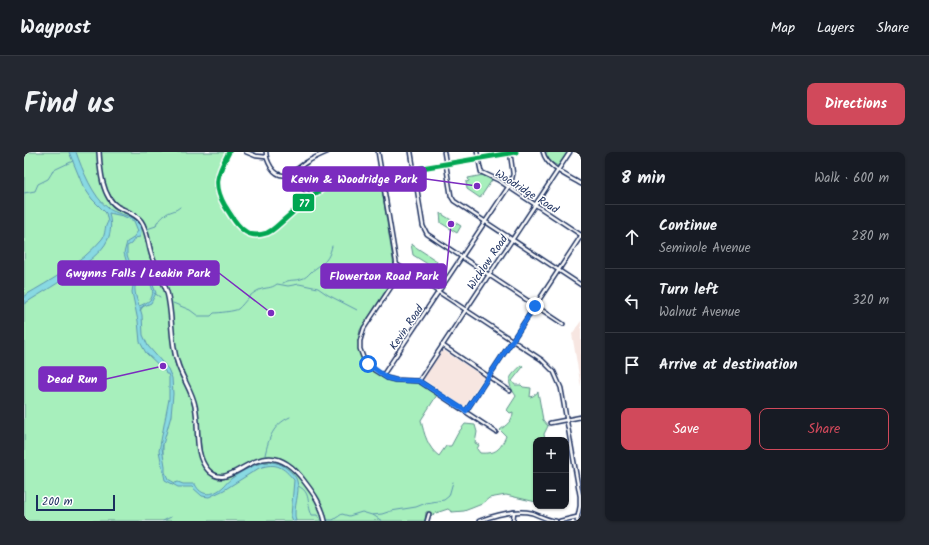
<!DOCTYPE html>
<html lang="en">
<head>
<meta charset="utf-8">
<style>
	:root { --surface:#171b24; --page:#242831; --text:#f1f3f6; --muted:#9ea1a6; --line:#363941; --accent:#d1495b }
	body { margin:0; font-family:Kalam,sans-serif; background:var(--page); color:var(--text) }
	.controls { position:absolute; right:12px; bottom:12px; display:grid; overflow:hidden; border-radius:8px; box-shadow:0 1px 3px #0004 }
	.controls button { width:36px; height:36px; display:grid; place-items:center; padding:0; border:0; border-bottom:1px solid var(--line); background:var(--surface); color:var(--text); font:20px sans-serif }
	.scale { position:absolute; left:12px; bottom:10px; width:79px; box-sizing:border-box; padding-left:4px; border:2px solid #1b2f5e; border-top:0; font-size:11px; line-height:14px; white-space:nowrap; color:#1b2f5e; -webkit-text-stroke:3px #fff; paint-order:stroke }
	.stop { position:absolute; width:12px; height:12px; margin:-9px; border:3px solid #1a73e8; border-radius:50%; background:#fff }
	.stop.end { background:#1a73e8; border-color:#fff; box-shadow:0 1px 4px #0008 }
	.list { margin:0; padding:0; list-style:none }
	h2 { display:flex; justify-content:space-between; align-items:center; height:52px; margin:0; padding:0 16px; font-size:17px }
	h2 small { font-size:13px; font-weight:400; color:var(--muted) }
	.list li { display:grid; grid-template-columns:26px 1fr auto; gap:12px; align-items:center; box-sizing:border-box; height:64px; padding:0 16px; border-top:1px solid var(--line) }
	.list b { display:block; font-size:15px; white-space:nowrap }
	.list p { margin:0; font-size:13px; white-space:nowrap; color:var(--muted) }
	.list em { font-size:13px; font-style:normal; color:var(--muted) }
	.actions { display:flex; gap:8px; padding:12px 16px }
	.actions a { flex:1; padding:9px 0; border:1px solid var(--accent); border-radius:8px; text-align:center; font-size:14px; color:var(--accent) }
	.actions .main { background:var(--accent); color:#fff }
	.icon { flex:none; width:22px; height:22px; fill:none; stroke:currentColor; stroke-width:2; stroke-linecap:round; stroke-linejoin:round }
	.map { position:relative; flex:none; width:557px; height:369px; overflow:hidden; border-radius:8px }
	header { display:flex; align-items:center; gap:24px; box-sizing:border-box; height:56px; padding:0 20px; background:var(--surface); border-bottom:1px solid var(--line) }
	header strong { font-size:19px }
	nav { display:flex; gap:22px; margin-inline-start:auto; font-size:14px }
	.intro { display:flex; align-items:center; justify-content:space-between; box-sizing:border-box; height:96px; padding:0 24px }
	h1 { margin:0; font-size:28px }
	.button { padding:10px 18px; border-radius:8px; background:var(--accent); color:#fff; font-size:14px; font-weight:700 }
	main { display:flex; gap:24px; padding:0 24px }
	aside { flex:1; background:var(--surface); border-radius:8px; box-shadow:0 1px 3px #0004 }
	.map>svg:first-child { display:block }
</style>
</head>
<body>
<header>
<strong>Waypost</strong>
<nav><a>Map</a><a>Layers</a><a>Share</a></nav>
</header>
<div class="intro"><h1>Find us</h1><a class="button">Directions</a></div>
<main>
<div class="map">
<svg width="557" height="369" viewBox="0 0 557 369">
	<rect width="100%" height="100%" fill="#fff"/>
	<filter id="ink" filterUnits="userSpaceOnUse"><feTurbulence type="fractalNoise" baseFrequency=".025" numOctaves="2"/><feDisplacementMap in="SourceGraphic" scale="8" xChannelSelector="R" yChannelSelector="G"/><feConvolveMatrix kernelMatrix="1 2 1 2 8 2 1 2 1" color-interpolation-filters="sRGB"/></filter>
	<g filter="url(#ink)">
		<g fill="#f7e6e1">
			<polygon points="557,169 557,235 548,182"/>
			<polygon points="419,198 460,225 440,255 399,227"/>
		</g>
		<g fill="#a7efbc" stroke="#618f8d">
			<path d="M0 0H74C74 17 77 48 93 58 101 62 111 63 116 71 123 82 123 97 127 109 131 119 137 129 141 139 148 162 145 187 151 211 156 226 166 239 170 255 174 273 168 305 182 319 187 324 193 329 200 327 213 324 222 313 235 309 265 300 294 344 299 369H0Z"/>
			<path d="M76 0H203C195 15 187 27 193 44L216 78C227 86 237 86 249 80L291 43 301 36 317 31 356 25 371 121 368 129 336 178 334 188 336 202 344 215 359 226 368 229 394 231 413 243 397 268C400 282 404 296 415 304L422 294H427L434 281 441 272 451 273 453 280 451 291 455 293 453 297 456 301C472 302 476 298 482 284L476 278C482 273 489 269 489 260L486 261 483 258 492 244C481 228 485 225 498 213L499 215 488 229 491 233H497L499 235 507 236 506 245 509 244 514 240 519 268 524 274 520 282 521 288H512V350L482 343 465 346 458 352 448 356 440 359 428 360 424 357 412 361 407 364 405 360H402L401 369H302C297 345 269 300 240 305 224 308 212 319 198 324 187 320 182 317 178 305L173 254 158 220 151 198 146 152 130 108 119 70 93 52 87 44 82 35 77 18Z"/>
			<polygon points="520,0 544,0 534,14 525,9"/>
			<polygon points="459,23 468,28 456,46 443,37 442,30 445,29 444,26"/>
			<polygon points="416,61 437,74 433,81 417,71"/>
			<polygon points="387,92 413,109 410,116 389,103"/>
		</g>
		<path fill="#88d9e2" stroke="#5c95ad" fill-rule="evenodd" d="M45 0H52C58 17 69 45 84 56 96 66 122 61 116 85L111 86 107 92 103 94V103L109 119H112L116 123 127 128 132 141 127 151 116 156 118 163 119 183 124 194 144 217 148 226 149 242 147 264 138 296 141 314V320L144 327 151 331 154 330 159 332H171C177 345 189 344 199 335 202 332 204 329 208 326 223 316 244 303 261 315 266 319 272 324 273 329 277 341 268 356 272 369H269L267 364 270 328C259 315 253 310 235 316L200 338 185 345 178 344 168 335H154L141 328 135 299 145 247V225L144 222H142L141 219 122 201 116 190 114 169 108 140 110 127 104 115 100 101 103 90 108 87 114 79 110 69 99 64 85 61C87 70 88 80 83 89 74 109 20 139 0 152V144C27 128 57 112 78 87 82 82 80 75 84 70L82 61 68 47 59 34ZM118 126C127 128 132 140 126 148 124 150 118 153 115 154 112 145 108 135 114 127L117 128Z"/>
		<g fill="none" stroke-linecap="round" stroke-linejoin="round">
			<g stroke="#5c95ad" stroke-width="1">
				<polyline points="28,20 32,17 49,9"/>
				<polyline points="0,41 11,39 14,32 24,27 29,19"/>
				<path d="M123 77 132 74 133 70C137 68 138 65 141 63 145 59 151 60 156 55"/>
				<path d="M259 131C265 127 270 129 277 127 282 126 284 123 287 120 299 110 304 111 308 94"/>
				<polyline points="130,141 136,145"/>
				<path d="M149 151 166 158 174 164H187L190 161C194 161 212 159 214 157 222 150 224 143 235 138 242 135 247 137 253 132L264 134 275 132 294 136 304 143 333 158"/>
				<polyline points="116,159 120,153"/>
				<polyline points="139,301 139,293"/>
				<path d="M241 303C245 285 249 273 266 265"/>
				<path d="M274 334C288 340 282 352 288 363H293L296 367"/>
				<polyline points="349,363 358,369"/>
				<polyline points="304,368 309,368 318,362 325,364 338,360 348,363 358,362 367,359 392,355 402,351 420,348 425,344 429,330"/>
				<polyline points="139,369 147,365"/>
			</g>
			<g stroke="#1b2f5e" stroke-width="5.5">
				<g id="minor">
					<polyline points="222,0 232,4 242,5"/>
					<path d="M242 0C242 6 244 10 247 15 259 33 271 17 283 10 289 6 296 3 303 0"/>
					<polyline points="354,0 373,115 372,125"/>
					<polyline points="387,0 399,74 403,82 539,172"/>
					<polyline points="420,0 427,44 430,49 557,133"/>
					<polyline points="453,0 457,20 474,28 557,83"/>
					<path d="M519 0C523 16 544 24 557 32"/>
					<polyline points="269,20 276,33 286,44"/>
					<polyline points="372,112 518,208 530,220 537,236 556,344 556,354 553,369"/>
					<polyline points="379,117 340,176 336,189 336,197 339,205 350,218 363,226 371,228 395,229 472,280"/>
					<polyline points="418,193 486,239"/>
					<polyline points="359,223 487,31 489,22 486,0"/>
					<polyline points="395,229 546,0"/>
					<polyline points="442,259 557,84"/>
					<polyline points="526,271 557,265"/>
					<polyline points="403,369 405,362"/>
					<path d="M455 369C471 363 491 357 508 361 516 364 523 368 532 369"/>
					<polyline points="489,369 490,360"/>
					<polyline points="536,369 553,365"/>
				</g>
			</g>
			<g stroke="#1b2f5e" stroke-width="6">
				<g id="tertiary">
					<path d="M75 0C76 17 78 46 94 55 102 59 112 62 117 69 124 79 124 93 128 104 132 117 139 128 143 140 149 163 146 187 153 209 157 225 168 238 171 254 176 274 169 302 184 318 209 346 237 271 280 329 290 342 298 353 301 369"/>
					<path d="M205 0C194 21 186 31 201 53 207 62 213 74 222 80 229 84 238 83 245 80 251 76 257 70 262 66 277 53 290 39 309 31L492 0"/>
				</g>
			</g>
			<use href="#minor" stroke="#fff" stroke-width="2.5"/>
			<use href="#tertiary" stroke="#fff" stroke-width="3"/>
			<g stroke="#fff" stroke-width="8">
				<path id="bus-1" d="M205 0C194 21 188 32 201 54 207 63 213 75 222 80 228 84 237 83 243 81 250 78 255 72 260 68 276 54 290 40 309 31L492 0"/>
			</g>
			<use href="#bus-1" stroke="#00a651" stroke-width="5"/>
		</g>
	</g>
	<g fill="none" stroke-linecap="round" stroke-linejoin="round" filter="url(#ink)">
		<polyline stroke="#1a73e8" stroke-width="5" points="344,212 363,226 371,228 395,229 442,259 511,154"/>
	</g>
	<g text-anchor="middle" stroke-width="3" stroke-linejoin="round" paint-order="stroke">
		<g font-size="11" fill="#1b2f5e" stroke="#fff">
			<text transform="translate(503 39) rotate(32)" y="4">Woodridge Road</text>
			<text transform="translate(463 110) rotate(-56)" y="4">Wicklow Road</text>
			<text transform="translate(382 175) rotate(-56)" y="4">Kevin Road</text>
		</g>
	</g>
	<path fill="none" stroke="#7b2cbf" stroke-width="1.5" d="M453 34L402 27M247 161L195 121M427 72L422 124M139 214L82 227"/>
	<g fill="#7b2cbf" stroke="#fff" stroke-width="1.5">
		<circle cx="453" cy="34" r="4"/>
		<circle cx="247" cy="161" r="4"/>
		<circle cx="427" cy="72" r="4"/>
		<circle cx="139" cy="214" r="4"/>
	</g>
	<g fill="#7b2cbf" stroke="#7b2cbf" stroke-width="1.5">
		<rect x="259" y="15" width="143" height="24" rx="4"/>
		<rect x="34" y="109" width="161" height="24" rx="4"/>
		<rect x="297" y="112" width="125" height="24" rx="4"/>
		<rect x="15" y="215" width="67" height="24" rx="4"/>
	</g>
	<g font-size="12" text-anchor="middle" font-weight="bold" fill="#fff">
		<text x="330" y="31">Kevin &amp; Woodridge Park</text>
		<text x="114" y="125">Gwynns Falls / Leakin Park</text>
		<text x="360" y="128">Flowerton Road Park</text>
		<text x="48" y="231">Dead Run</text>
	</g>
	<rect stroke="#fff" stroke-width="1.5" x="268" y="41" width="23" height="19" rx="4" fill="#00a651"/>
	<g font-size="11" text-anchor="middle" font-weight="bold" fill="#fff">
		<text x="280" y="55">77</text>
	</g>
</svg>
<div class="controls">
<button>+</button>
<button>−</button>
</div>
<div class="scale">200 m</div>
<div class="stop" style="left:344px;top:212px"></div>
<div class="stop end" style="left:511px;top:154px"></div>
</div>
<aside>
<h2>8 min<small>Walk · 600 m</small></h2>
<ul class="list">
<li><svg class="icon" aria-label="ahead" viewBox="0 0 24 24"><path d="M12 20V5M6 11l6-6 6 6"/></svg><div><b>Continue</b><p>Seminole Avenue</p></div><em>280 m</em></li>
<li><svg class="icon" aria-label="left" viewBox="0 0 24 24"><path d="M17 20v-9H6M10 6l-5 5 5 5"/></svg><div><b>Turn left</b><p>Walnut Avenue</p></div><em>320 m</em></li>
<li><svg class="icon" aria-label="arrive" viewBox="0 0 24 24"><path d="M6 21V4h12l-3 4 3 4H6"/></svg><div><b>Arrive at destination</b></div></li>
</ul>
<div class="actions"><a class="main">Save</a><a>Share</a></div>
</aside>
</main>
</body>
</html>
